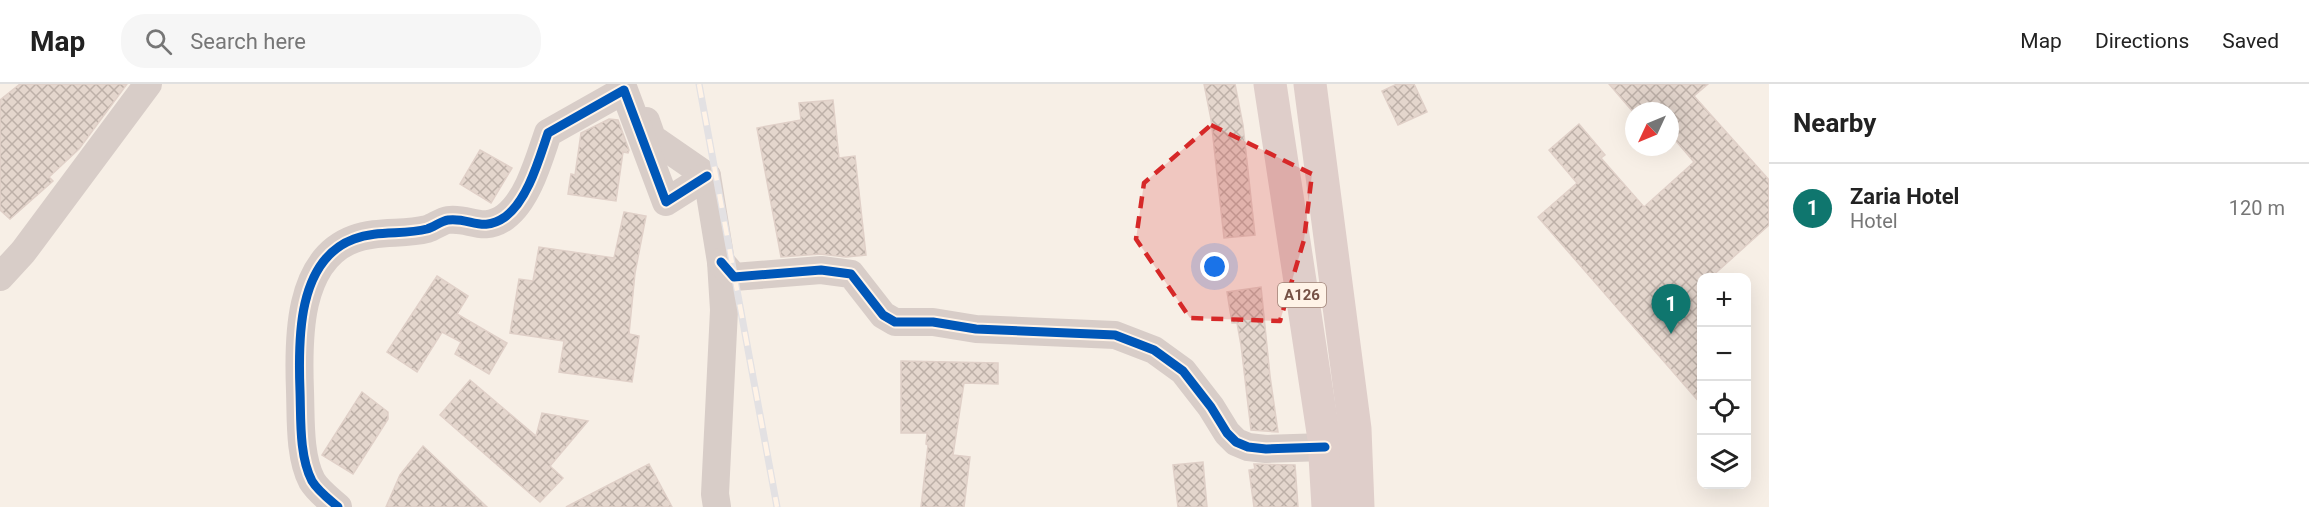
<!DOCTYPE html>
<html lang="en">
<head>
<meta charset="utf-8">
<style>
	:root { --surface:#fff; --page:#f6f6f6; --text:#222; --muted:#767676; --line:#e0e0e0; --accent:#0f766e }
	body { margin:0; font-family:Roboto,sans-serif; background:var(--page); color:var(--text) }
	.controls { position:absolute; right:18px; bottom:18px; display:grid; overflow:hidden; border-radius:12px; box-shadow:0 6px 24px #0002 }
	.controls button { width:54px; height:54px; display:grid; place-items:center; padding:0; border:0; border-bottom:2px solid var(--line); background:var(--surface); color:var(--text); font:30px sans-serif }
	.compass { position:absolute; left:1625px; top:18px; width:54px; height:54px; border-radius:50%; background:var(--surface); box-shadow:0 6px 24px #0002; rotate:226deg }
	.you { position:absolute; left:1215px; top:183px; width:21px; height:21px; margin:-15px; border:4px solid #fff; border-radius:50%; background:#1a73e8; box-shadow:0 0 0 9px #1a73e833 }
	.badge { display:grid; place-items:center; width:39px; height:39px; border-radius:50%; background:var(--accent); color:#fff; font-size:20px; font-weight:700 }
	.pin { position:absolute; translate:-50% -50px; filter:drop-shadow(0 2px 3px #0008) }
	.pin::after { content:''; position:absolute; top:32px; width:21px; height:18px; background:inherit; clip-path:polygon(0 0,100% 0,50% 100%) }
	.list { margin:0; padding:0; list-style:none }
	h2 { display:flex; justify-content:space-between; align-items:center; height:78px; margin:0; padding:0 24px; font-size:26px }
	h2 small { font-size:20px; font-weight:400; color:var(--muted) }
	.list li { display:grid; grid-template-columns:39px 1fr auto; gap:18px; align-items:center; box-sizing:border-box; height:90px; padding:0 24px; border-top:2px solid var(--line) }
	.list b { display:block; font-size:22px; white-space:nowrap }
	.list p { margin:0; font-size:20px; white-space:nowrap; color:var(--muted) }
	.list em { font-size:20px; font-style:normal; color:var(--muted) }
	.icon { flex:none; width:33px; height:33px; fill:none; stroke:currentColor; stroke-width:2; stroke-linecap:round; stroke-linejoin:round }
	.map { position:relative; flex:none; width:1769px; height:423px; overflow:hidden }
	header { display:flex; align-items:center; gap:36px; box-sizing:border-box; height:84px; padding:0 30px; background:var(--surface); border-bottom:2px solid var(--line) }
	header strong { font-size:28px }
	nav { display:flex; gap:33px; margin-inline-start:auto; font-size:21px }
	.search { width:420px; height:54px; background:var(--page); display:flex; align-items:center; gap:15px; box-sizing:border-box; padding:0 21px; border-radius:24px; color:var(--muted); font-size:22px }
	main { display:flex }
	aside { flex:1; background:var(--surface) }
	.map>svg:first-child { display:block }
</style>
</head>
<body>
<header>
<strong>Map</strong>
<div class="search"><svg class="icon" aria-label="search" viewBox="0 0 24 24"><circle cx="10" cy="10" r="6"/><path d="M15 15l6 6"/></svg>Search here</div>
<nav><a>Map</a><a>Directions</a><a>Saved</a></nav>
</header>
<main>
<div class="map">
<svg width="1769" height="423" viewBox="0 0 1769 423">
	<defs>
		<pattern id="building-cross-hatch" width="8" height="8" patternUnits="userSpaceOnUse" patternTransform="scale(1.5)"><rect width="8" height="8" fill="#e4d6cd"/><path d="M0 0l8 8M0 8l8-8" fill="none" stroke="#bdb0a8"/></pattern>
	</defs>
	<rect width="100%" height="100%" fill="#f7efe6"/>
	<g fill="url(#building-cross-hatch)" stroke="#e0d0c8" stroke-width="1.5">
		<polygon points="20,0 127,0 79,65 49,93 53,97 10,135 0,126 0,16"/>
		<polygon points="1204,0 1235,0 1243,41 1255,151 1224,154 1211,35"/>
		<polygon points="1397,0 1414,0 1427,28 1398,41 1382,7"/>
		<polygon points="1609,0 1708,0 1694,12 1769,96 1769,141 1710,194 1701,194 1701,320 1538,133 1577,99 1549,66 1579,40 1605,71 1601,74 1644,123 1694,78 1670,50 1670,27 1634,29"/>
		<polygon points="833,16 839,74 855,72 866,171 846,173 820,170 781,173 757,44 801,36 799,19"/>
		<polygon points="609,35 618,36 629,66 628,69 623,68 616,117 568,110 571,90 575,91 581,49"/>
		<polygon points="480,66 512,84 491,119 460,100"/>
		<polygon points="624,128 646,132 635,189 629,250 639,252 632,298 559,288 564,257 510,249 519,195 533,197 539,163 614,174"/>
		<polygon points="437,192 468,212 457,230 507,259 489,290 455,270 461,258 442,248 417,288 387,268"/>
		<polygon points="1261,203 1270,292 1278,348 1251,346 1241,261 1237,239 1232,239 1227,208"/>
		<polygon points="901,277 998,279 998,300 964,299 953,371 970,373 964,423 921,423 928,361 926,360 927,349 901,349"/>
		<polygon points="470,296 536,352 542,329 588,337 550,382 563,394 540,418 440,331"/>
		<polygon points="362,308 388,328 388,335 353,390 322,371"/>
		<polygon points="423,362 487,423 386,423 400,391"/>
		<polygon points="1203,378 1207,423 1178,423 1173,381"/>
		<polygon points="649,380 672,423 566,423"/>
		<polygon points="1254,380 1295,381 1298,423 1254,423 1249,386 1255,385"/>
	</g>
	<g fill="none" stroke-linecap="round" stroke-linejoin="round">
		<g stroke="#d8cdc8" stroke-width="28">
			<polyline points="646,37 652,54 707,92 721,178 724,226 715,410 717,423"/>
			<polyline points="721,178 734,193 821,186 851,190 883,231 895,238 933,238 976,245 1115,251 1154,266 1183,287 1211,323 1227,349 1236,358 1248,363 1266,365 1325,363"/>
			<polyline points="0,193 23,168 148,0"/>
			<path d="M338 423C330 416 318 407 312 397 299 372 301 335 300 307 298 256 297 176 354 155 377 146 404 151 427 145 434 143 441 137 448 136 470 133 482 149 505 133 528 116 539 75 548 49L624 6 666 118 707 92"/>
		</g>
		<g stroke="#dfceca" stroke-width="33">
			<polyline points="1270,0 1324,355 1328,423"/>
			<polyline points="1310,0 1355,345 1358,423"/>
		</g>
		<g stroke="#e3e1e3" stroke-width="7">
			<polyline id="rail" points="699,0 777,423"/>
		</g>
		<use href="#rail" stroke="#fff3e7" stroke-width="4.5" stroke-dasharray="14" stroke-linecap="butt"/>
		<g stroke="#fff3e7" stroke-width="13">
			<g id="cycleway">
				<polyline points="721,178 734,193 821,186 851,190 883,231 895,238 933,238 976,245 1115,251 1154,266 1183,287 1211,323 1227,349 1236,358 1248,363 1266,365 1325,363"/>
				<path d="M338 423C330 416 318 407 312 397 299 372 301 335 300 307 298 256 297 176 354 155 377 146 404 151 427 145 434 143 441 137 448 136 470 133 482 149 505 133 528 116 539 75 548 49L624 6 666 118 707 92"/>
			</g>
		</g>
		<use href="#cycleway" stroke="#0057b8" stroke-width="9"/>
	</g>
	<path fill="#d62828" fill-opacity="0.2" stroke="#d62828" stroke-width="4.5" stroke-dasharray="12 8" stroke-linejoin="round" d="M1211 41 1312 90 1304 156 1280 237 1190 234 1136 155 1144 99Z"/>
	<g text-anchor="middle" stroke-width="6" stroke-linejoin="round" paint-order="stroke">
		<rect fill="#fff3e7" stroke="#9f8276" stroke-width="1.5" x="1278" y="199" width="48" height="24" rx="4.5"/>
		<g font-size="15" font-weight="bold" fill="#765145">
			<text x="1302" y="216">A126</text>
		</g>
	</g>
</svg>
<div class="controls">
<button>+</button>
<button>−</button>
<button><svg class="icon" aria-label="locate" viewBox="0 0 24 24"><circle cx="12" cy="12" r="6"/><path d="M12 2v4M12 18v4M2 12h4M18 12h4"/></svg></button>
<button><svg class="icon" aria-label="layers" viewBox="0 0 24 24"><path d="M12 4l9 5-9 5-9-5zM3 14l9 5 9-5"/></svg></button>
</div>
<svg class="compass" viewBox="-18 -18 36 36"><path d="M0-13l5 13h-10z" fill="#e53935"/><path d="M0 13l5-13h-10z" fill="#767676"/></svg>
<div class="you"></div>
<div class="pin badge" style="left:1671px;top:250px">1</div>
</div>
<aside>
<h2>Nearby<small></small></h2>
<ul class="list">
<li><span class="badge">1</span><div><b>Zaria Hotel</b><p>Hotel</p></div><em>120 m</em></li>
</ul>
</aside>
</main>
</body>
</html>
